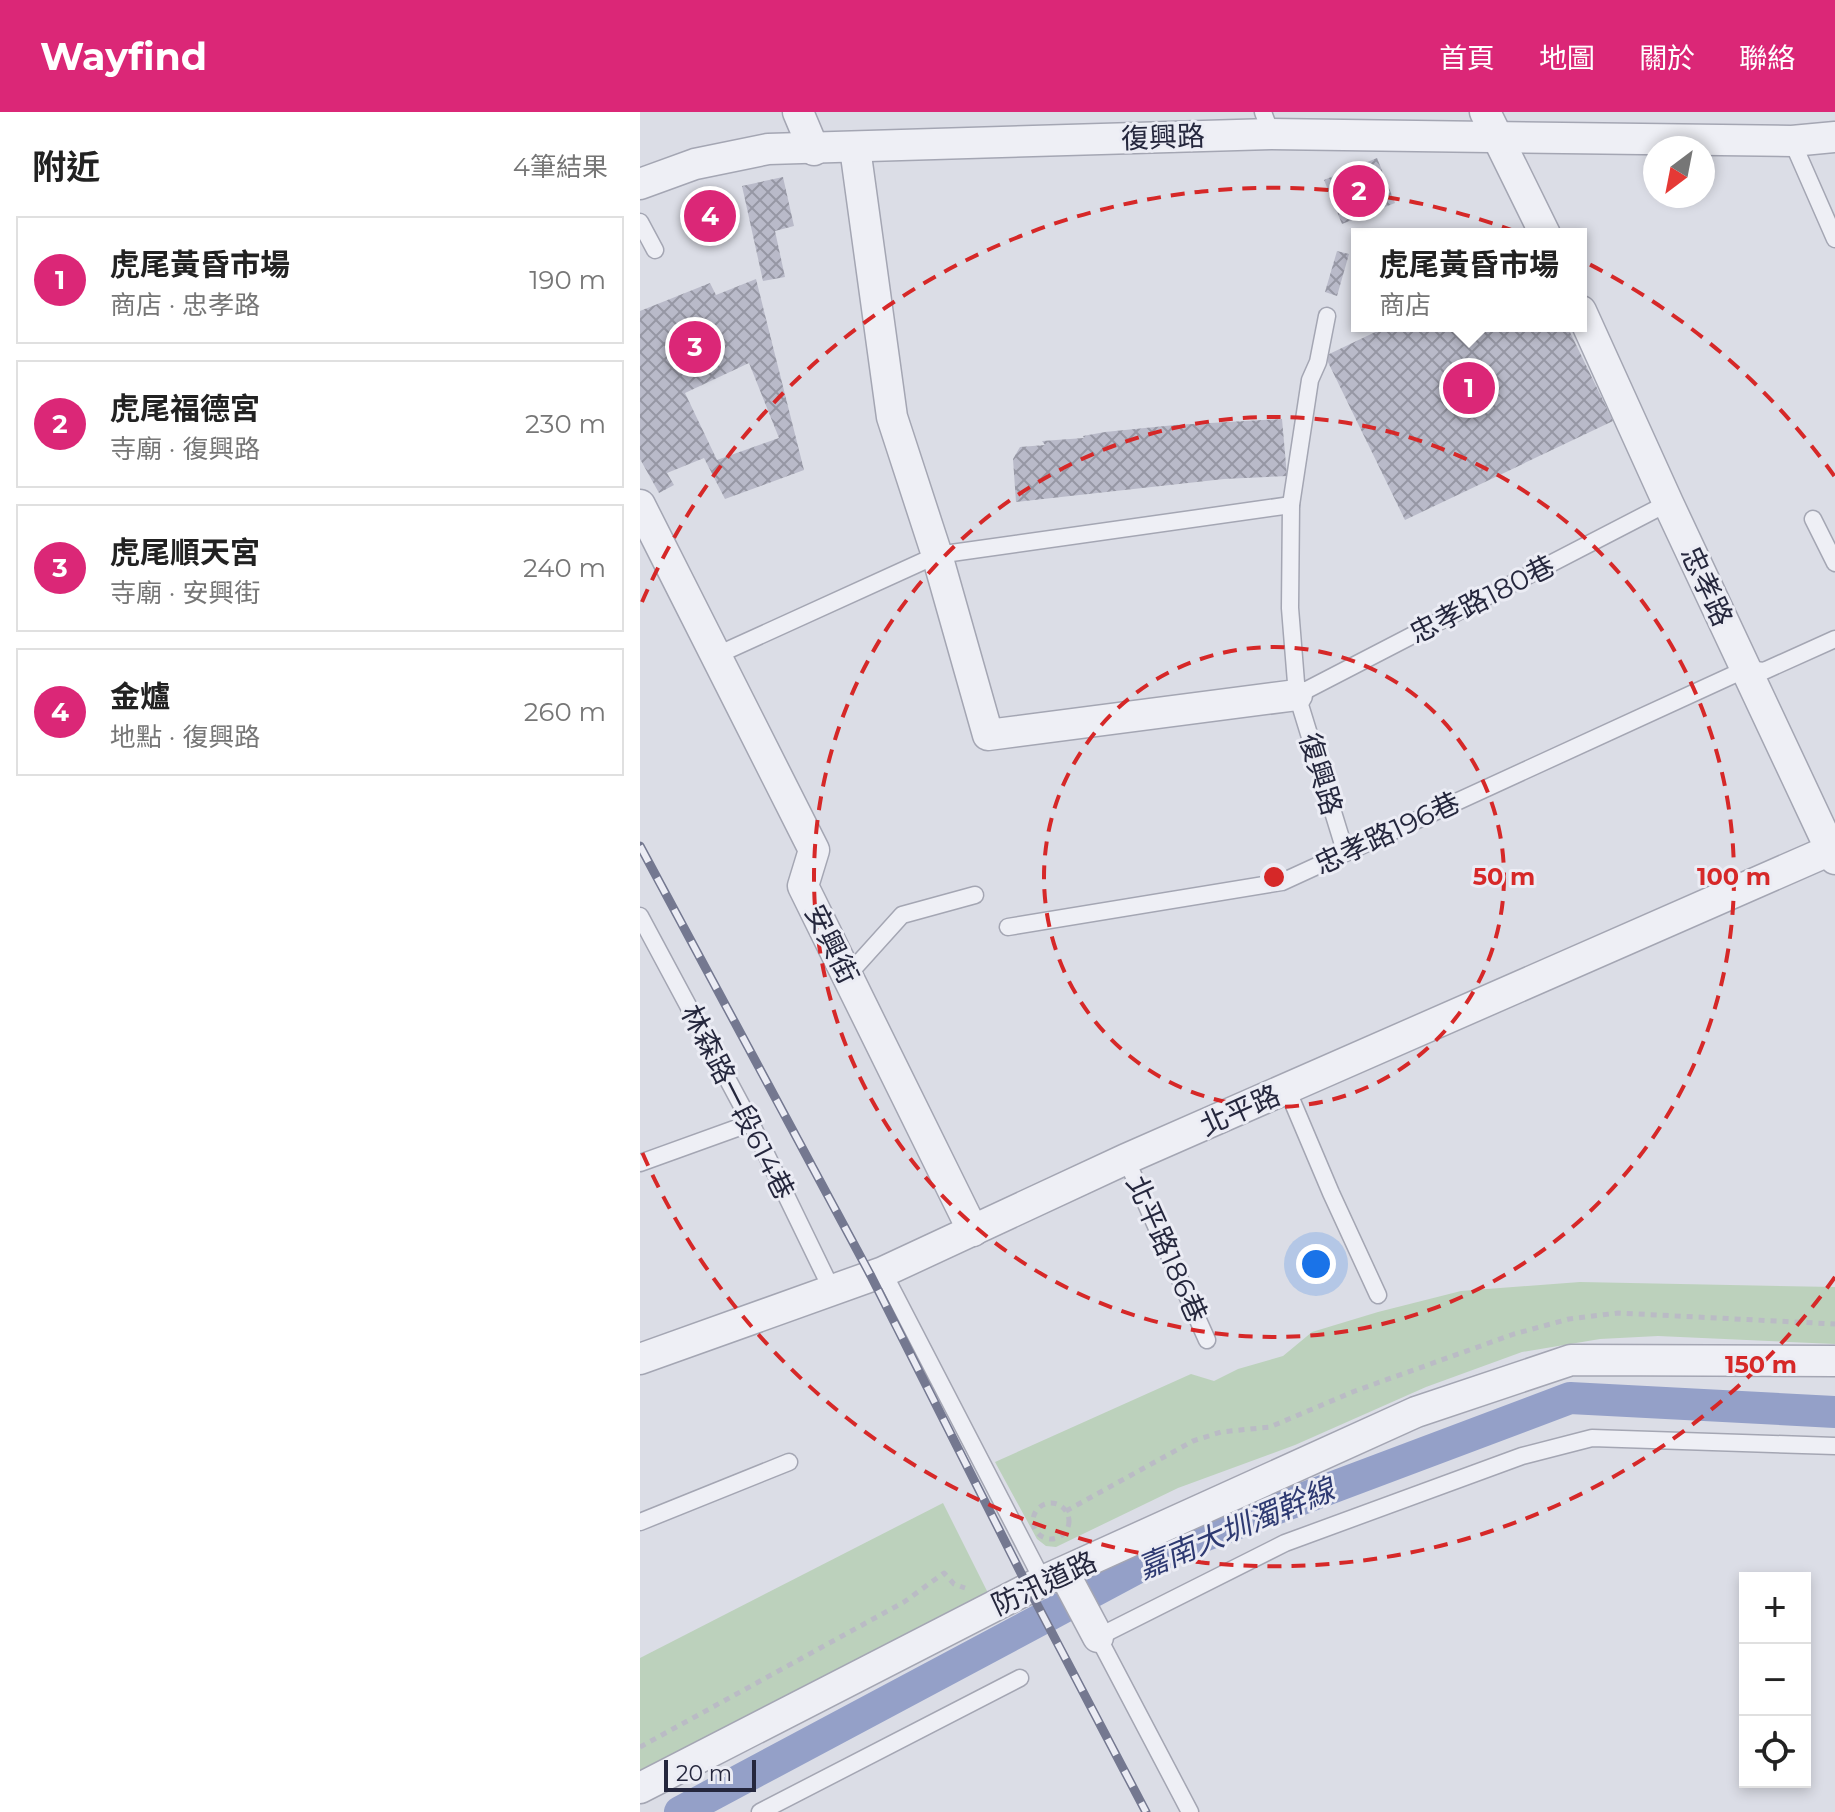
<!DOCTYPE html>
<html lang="zh-TW">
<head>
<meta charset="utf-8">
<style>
	:root { --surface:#fff; --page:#f2f2f2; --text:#222; --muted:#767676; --line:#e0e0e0; --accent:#db2777 }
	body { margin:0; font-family:Montserrat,"Noto Sans TC",sans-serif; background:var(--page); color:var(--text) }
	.controls { position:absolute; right:24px; bottom:24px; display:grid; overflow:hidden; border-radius:0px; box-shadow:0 4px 12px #0003 }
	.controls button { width:72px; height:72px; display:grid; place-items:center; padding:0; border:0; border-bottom:2px solid var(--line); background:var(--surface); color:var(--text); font:40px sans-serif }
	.compass { position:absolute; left:1003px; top:24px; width:72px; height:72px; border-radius:50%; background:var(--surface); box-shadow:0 4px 12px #0003; rotate:212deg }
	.scale { position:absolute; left:24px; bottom:20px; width:92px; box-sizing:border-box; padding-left:8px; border:4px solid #25273d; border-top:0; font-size:22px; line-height:28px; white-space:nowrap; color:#25273d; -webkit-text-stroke:6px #ebecf4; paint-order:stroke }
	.you { position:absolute; left:676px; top:1152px; width:28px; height:28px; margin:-20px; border:6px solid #fff; border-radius:50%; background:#1a73e8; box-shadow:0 0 0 12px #1a73e833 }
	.badge { display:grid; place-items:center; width:52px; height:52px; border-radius:50%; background:var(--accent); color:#fff; font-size:26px; font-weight:700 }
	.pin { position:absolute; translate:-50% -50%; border:4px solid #fff; box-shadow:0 2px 8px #0006 }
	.popup { position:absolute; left:711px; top:116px; width:236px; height:104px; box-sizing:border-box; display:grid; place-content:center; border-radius:0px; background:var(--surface); filter:drop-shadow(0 2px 6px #0005); font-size:26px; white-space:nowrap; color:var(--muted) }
	.popup b { font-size:30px; color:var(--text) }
	.popup::after { content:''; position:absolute; left:50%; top:100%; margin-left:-16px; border:16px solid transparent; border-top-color:var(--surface) }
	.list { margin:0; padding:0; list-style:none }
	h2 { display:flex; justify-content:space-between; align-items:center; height:104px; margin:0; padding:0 32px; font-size:34px }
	h2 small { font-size:26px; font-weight:400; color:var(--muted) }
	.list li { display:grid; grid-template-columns:52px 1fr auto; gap:24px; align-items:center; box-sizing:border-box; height:128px; margin:0 16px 16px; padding:0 16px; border:2px solid var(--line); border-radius:0px }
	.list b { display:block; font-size:30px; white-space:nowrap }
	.list p { margin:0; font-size:26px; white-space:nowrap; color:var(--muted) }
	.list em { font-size:26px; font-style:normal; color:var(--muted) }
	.icon { flex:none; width:44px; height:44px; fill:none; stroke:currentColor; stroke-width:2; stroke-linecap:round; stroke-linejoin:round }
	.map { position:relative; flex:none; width:1195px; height:1700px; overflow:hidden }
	header { display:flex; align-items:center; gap:48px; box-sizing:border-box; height:112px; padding:0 40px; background:var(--accent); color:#fff }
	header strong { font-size:38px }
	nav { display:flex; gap:44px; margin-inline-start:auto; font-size:28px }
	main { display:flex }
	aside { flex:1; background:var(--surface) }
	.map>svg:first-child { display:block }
</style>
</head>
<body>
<header>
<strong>Wayfind</strong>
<nav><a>首頁</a><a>地圖</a><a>關於</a><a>聯絡</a></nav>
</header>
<main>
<aside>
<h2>附近<small>4筆結果</small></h2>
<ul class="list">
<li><span class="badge">1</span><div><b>虎尾黃昏市場</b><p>商店 · 忠孝路</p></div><em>190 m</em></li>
<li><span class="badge">2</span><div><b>虎尾福德宮</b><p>寺廟 · 復興路</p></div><em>230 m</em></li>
<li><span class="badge">3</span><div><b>虎尾順天宮</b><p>寺廟 · 安興街</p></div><em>240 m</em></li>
<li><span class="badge">4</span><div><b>金爐</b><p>地點 · 復興路</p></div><em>260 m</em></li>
</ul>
</aside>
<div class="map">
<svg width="1195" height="1700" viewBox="0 0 1195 1700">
	<defs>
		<pattern id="building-cross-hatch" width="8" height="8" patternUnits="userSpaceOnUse" patternTransform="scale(2)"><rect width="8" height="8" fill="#b9bac9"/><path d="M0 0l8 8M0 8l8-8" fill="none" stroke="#9697a4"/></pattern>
	</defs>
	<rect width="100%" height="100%" fill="#dbdde6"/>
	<g fill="#bcd1bc">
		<polygon points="940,1170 1195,1175 1195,1232 1018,1224 960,1227 882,1240 786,1275 655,1333 538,1376 416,1435 406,1434 397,1427 355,1350 551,1262 574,1269 598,1257 643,1244 672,1220 738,1200 821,1179"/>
		<polygon points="303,1391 349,1483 0,1658 0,1546"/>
	</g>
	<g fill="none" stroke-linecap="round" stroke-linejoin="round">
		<polyline stroke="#94a0c8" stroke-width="32" points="40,1700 542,1432 930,1286 1195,1300"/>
	</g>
	<g fill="url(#building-cross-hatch)" fill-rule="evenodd">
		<polygon points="737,46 755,91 702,112 684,68"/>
		<polygon points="143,65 154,114 135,119 145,165 123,169 102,74"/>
		<circle cx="70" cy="105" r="8"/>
		<polygon points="697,139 709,142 697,184 685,180"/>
		<path d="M116 167 164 358 85 387 64 346 27 361 34 373 19 381 0 347V199L70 171 76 183ZM109 251 139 326 77 348 45 281Z"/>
		<polygon points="748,214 927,214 973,309 765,408 685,244"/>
		<polygon points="642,307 647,364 584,367 376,390 373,347 380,335 405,333 402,329 444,326 443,324 465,320 535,313"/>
	</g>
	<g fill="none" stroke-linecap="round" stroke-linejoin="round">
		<g stroke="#a4a6b3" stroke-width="19">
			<g id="lane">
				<polyline points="623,0 631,22"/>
				<polyline points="1152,29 1195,127"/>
				<polyline points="0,110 15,138"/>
				<polyline points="687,204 678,250 670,268 651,393 650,496 657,583 705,739"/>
				<polyline points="1173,407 1195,451"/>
				<polyline points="75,544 297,443 651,393"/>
				<polyline points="657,583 1028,391"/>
				<polyline points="0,804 111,1011 192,1178"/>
				<polyline points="368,815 642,770 1106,557 1124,559 1195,527"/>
				<polyline points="207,864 262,803 335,783"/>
				<polyline points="647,977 691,1081 738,1183"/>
				<polyline points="486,1047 567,1228"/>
				<polyline points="0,1051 111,1011"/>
				<polyline points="243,1160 403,1469"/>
				<polyline points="0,1410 149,1350"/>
				<polyline points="120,1700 380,1566"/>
				<polyline points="550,1700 458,1525 645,1431 882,1344 952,1326 1195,1334"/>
			</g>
		</g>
		<g stroke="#a4a6b3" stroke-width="33">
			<g id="street">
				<polyline points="158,0 174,38"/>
				<polyline points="845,0 905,122"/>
				<polyline points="215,36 252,305 297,443 348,623 657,583"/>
				<polyline points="0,72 55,52 128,37 631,22 1152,29 1195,25"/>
				<polyline points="941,199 1028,391 1195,747"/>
				<polyline points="0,393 174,738 163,774 333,1119"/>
				<polyline points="0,1247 243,1160 486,1047 1195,736"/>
				<polyline points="424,1461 458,1525"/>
				<polyline points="0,1676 403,1469 776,1300 931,1248 1195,1249"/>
			</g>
		</g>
		<g stroke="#babbc5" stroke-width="5" stroke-dasharray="6 6" stroke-linecap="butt">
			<circle cx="411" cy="1409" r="18"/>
			<polyline points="426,1399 553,1329 581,1320 630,1315 715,1279 874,1222 929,1207 978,1201 1195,1212"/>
			<polyline points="0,1635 264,1490 304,1461 314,1472 325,1476"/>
		</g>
		<use href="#lane" stroke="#eeeff5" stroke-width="16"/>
		<use href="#street" stroke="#eeeff5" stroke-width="30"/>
		<g stroke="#747890" stroke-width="9">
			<polyline id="rail" points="0,734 231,1164 389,1477 506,1700"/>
		</g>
		<use href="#rail" stroke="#ebecf4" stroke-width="6" stroke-dasharray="18" stroke-linecap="butt"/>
	</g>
	<g fill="none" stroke="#d62828" stroke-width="4" stroke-dasharray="14 10">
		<circle cx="634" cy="765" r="230"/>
		<circle cx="634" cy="765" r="460"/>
		<path d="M1195 1165A689 689 0 0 1 2 1040M2 490A689 689 0 0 1 1195 365"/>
	</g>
	<g text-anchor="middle" stroke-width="6" stroke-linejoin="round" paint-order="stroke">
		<g font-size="28" fill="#25273d" stroke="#ebecf4">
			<text transform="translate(523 25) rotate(-2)" y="10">復興路</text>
			<text transform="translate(1067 474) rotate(65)" y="10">忠孝路</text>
			<text transform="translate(842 487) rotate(-27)" y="10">忠孝路180巷</text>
			<text transform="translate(681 662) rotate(73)" y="10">復興路</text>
			<text transform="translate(747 721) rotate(-25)" y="10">忠孝路196巷</text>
			<text transform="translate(192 832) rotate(64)" y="10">安興街</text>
			<text transform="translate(98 990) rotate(63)" y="10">林森路一段614巷</text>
			<text transform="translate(600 998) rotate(-24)" y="10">北平路</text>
			<text transform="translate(527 1137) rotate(66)" y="10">北平路186巷</text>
			<text transform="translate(404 1471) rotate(-25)" y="10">防汛道路</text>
		</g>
		<g font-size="30" font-style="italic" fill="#2e3a72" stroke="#ebecf4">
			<text transform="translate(596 1417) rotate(-23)" y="10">嘉南大圳濁幹線</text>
		</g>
	</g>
	<circle cx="634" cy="765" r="12" fill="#d62828" stroke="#ebecf4" stroke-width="4"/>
	<g font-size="24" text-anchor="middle" font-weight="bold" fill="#d62828" stroke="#ebecf4" stroke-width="6" stroke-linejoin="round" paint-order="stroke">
		<text x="864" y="773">50 m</text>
		<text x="1094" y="773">100 m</text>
		<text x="1121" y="1261">150 m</text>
	</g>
</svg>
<div class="controls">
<button>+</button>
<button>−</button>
<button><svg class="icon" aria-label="locate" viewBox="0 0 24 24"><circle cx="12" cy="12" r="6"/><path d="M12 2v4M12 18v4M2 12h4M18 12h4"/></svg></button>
</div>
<svg class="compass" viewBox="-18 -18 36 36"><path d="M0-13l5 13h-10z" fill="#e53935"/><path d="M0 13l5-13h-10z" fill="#767676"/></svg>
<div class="scale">20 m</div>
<div class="you"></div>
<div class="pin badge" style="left:829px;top:276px">1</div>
<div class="popup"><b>虎尾黃昏市場</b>商店</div>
<div class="pin badge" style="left:719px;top:79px">2</div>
<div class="pin badge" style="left:55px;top:235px">3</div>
<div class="pin badge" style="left:70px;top:104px">4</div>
</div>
</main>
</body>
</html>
